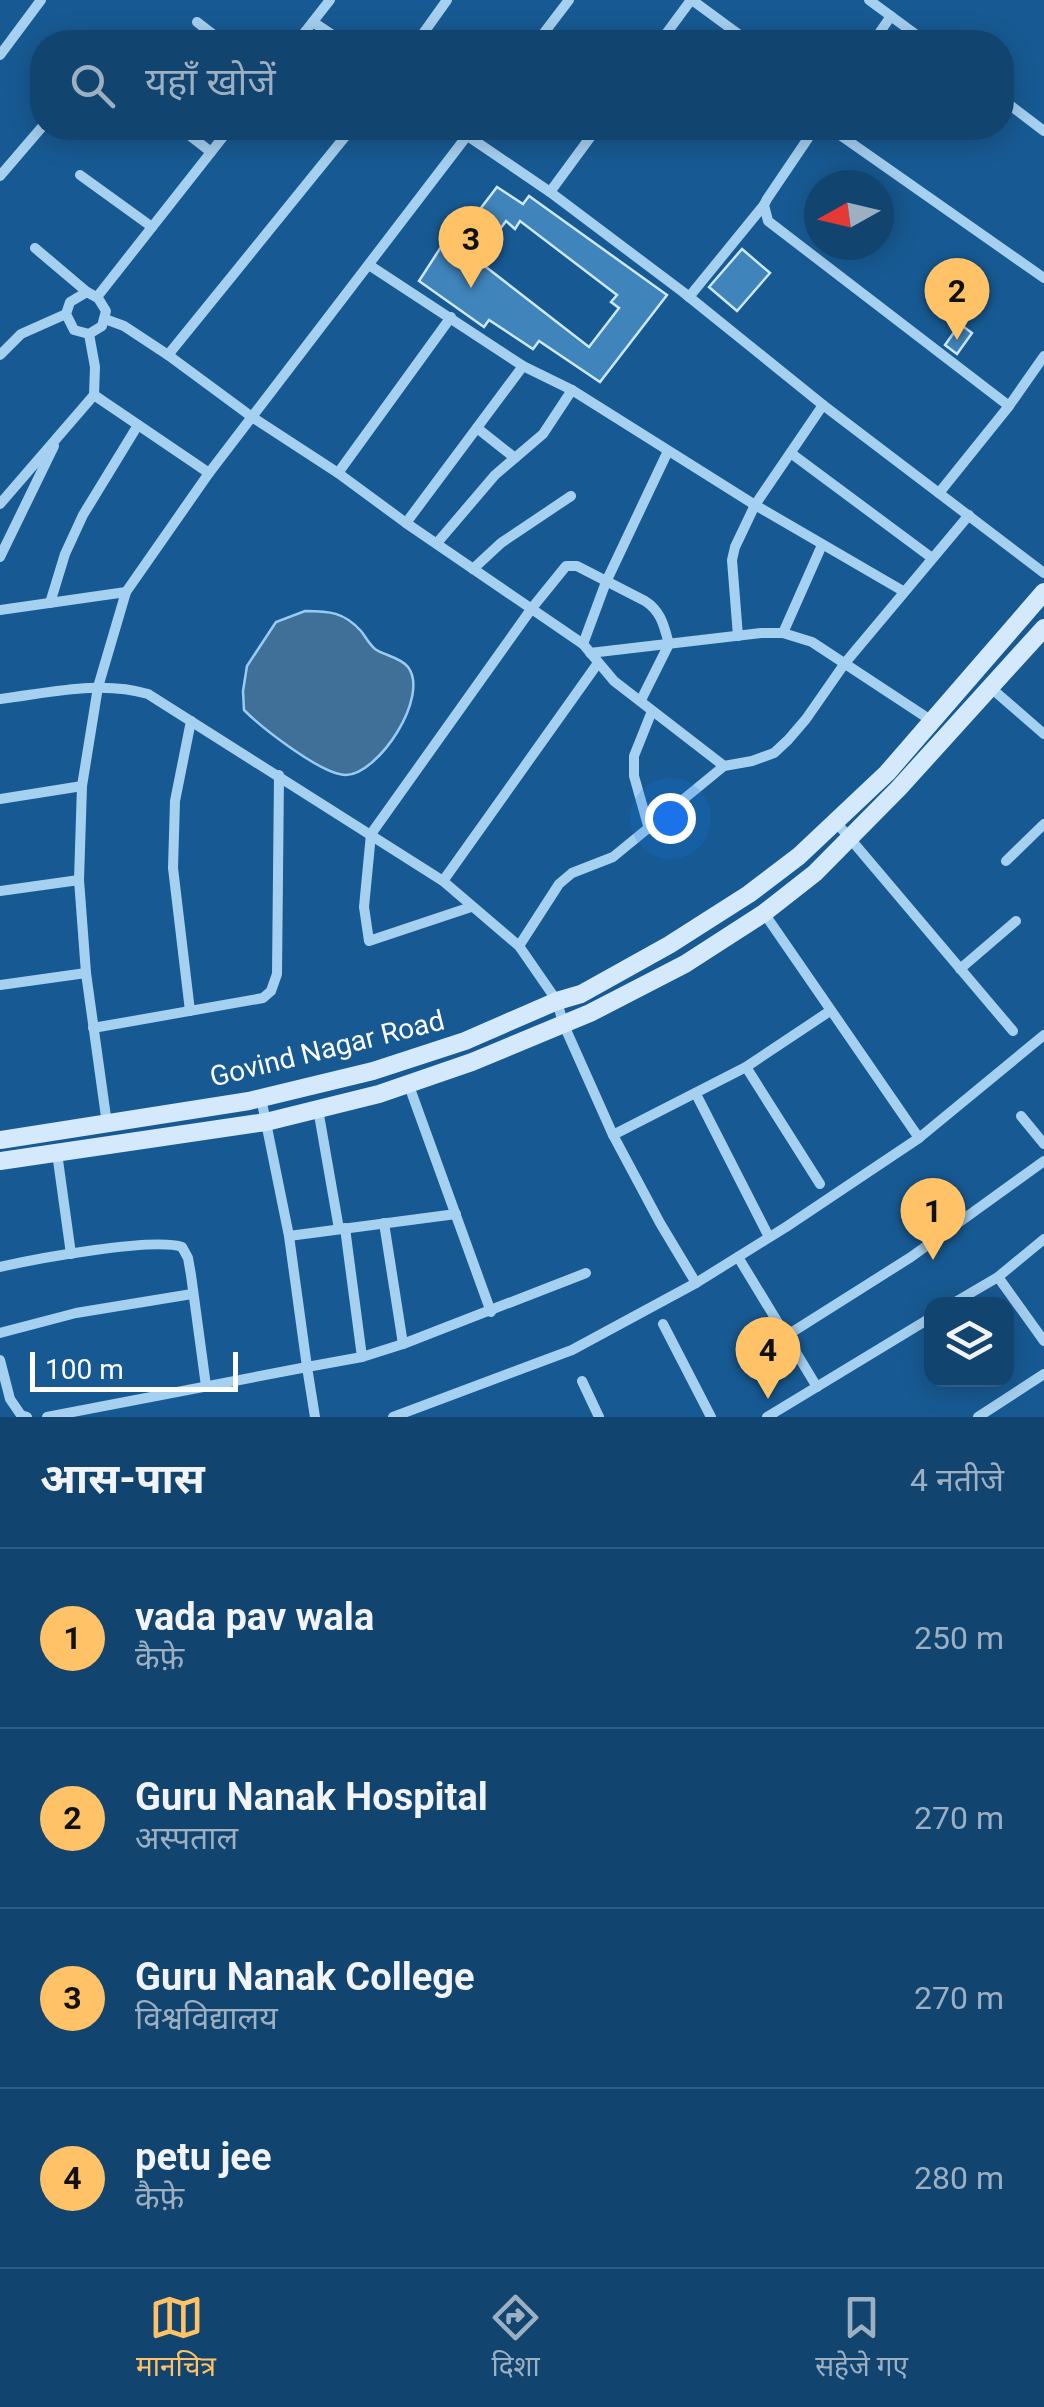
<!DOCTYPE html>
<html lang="hi">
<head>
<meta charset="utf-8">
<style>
	:root { --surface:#11446e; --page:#1e4e76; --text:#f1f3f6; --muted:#9cb0c2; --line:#305c81; --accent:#ffc266 }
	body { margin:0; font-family:Roboto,"Noto Sans Devanagari",sans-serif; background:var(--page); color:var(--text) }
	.controls { position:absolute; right:30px; bottom:30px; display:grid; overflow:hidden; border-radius:20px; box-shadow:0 5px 25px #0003 }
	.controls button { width:90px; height:90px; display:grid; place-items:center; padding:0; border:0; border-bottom:2px solid var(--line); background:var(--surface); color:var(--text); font:50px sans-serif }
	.compass { position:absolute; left:804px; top:170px; width:90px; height:90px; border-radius:50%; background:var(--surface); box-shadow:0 5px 25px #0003; rotate:262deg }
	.scale { position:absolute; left:30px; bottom:25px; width:208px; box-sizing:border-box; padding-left:10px; border:5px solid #fff; border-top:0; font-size:28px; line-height:35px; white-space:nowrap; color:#fff; -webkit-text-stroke:8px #175a93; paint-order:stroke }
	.you { position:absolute; left:670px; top:818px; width:35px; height:35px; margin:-25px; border:8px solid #fff; border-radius:50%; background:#1a73e8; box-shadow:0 0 0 15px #1a73e833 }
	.badge { display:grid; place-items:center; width:65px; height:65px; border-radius:50%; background:var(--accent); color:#111; font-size:32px; font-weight:700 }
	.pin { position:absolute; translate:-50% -82px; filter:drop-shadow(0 2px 5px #0008) }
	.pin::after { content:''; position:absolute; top:52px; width:35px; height:30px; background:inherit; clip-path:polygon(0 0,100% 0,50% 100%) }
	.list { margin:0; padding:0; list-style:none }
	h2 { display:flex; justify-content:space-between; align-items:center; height:130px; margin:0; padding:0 40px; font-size:42px }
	h2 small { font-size:32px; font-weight:400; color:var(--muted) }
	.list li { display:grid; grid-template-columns:65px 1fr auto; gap:30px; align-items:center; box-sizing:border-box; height:180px; padding:0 40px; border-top:2px solid var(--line) }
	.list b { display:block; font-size:38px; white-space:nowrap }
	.list p { margin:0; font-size:32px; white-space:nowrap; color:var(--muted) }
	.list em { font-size:32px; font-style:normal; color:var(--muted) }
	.icon { flex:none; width:55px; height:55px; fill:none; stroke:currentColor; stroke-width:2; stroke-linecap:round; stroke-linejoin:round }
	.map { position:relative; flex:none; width:1044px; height:1417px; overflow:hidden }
	.search { position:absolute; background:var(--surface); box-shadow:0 5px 25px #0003; left:30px; right:30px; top:30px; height:110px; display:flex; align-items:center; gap:25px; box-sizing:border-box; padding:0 35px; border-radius:40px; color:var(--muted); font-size:38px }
	.sheet { height:850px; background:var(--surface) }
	nav { display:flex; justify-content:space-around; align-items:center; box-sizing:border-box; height:140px; border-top:2px solid var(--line); background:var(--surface); font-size:28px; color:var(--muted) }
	nav a { display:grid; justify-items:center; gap:5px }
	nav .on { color:var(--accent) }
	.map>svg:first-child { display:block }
</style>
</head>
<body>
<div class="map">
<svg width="1044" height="1417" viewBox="0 0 1044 1417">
	<rect width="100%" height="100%" fill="#175a93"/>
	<path fill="#407098" stroke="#99ccf3" stroke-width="2.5" d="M305 611C329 611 344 612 361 631 365 636 369 644 375 649 385 656 400 657 408 667 430 696 379 774 346 775 322 775 262 728 244 710L243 691 247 666 276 622Z"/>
	<g fill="#3f84ba" stroke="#cde7fc" stroke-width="2.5" fill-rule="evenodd">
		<path d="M497 187 523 204 529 196 667 295 600 382 539 341 533 349 489 320 484 327 419 281 441 247 448 251ZM506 221 515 229 520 221 617 295 611 302 619 308 589 347 477 260Z"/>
		<polygon points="742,249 770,273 737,311 709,287"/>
		<polygon points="960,324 972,333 957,354 945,345"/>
	</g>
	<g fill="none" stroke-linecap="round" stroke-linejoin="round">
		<g stroke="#a6d0f0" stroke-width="10">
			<polyline points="692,0 741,36"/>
			<polyline points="869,0 926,42"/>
			<polyline points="197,22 223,42"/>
			<polyline points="313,22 343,42"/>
			<polyline points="297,42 330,0"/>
			<polyline points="417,42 447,0"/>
			<polyline points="537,42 569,0"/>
			<polyline points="660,42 691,0"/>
			<polyline points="873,42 891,16"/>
			<polyline points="0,55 41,0"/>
			<polyline points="1002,99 1044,131"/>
			<polyline points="180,128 211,152"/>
			<polyline points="456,128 550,192 683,292 823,405 1044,573"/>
			<polyline points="815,128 767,199 764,205 768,221 1009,406"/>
			<polyline points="830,128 1044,278"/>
			<polyline points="80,175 152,227"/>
			<polyline points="0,176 42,127"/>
			<polyline points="550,192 597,128"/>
			<polyline points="35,248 87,292"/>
			<polyline points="369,265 523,366 572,390 755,505 903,591"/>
			<polygon points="87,292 98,298 106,311 102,326 89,334 74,330 66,314 70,302"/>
			<polyline points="97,297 230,128"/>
			<polyline points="689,297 764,205"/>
			<polyline points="105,319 124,326 168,355 252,417 338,473 406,523 583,644 614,681 724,766"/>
			<polyline points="0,355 21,334 66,314"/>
			<polyline points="168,355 352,128"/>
			<polyline points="94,395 209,473"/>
			<polyline points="477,428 515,458"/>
			<polyline points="792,454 932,558"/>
			<polyline points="338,473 451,317"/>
			<polyline points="939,493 1009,406 1044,356"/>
			<polyline points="0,504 94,395 95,367 89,334"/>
			<polyline points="406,523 523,366"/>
			<polyline points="437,543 495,475 543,434 572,390"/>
			<polyline points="0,557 54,446"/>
			<polyline points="473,569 501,543 571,496"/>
			<polyline points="50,603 65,554 83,515 138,425"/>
			<polyline points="0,610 126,592"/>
			<polyline points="783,633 822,545"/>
			<polyline points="738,636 732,560 735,547 755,505 823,405"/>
			<polyline points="583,644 606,582 668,451"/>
			<polyline points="590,653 761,633 783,633 812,642 932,721"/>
			<polyline points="991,688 1044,734"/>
			<path d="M0 699C49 693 100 680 148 694L443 881 519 946 557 1001 563 1023 613 1135 660 1223 696 1283"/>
			<polyline points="0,799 82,786"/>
			<polyline points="836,822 1013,1031"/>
			<polyline points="649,829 634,776 634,756 652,711"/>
			<polyline points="1006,861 1044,824"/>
			<polyline points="443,881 598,663"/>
			<polyline points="0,891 79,880"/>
			<path d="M471 907 369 941 364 907 371 834 532 608 566 566H577L645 601C661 611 664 626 669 644L641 700"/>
			<polyline points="764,913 919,1138 1044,1035"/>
			<polyline points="519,946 559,884 572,873 613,857 724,766 752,761 774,753 788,740 806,719 845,663 969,515"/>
			<polyline points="960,969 1016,921"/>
			<polyline points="0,985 86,973"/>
			<polyline points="190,1011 173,868 175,801 191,721"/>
			<polyline points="93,1028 263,998 271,991 277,974 279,775"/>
			<polyline points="746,1067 820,1184"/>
			<polyline points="408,1083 491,1312"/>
			<polyline points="696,1094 769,1237"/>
			<polyline points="318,1109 339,1229"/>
			<polyline points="1021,1116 1044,1144"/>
			<polyline points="107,1124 86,973 79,880 82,786 98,687 126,592 209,473 473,128"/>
			<polyline points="613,1135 746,1067 830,1011"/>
			<polyline points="57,1153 71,1254"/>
			<polyline points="384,1223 403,1344"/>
			<polyline points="345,1228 362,1357"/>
			<polyline points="289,1236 456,1214"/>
			<polyline points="738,1257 817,1387"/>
			<path d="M0 1267C34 1259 154 1237 182 1247L188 1258 191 1275 206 1386"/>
			<polyline points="998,1277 1044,1341"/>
			<polyline points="952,1304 998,1277 1044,1239"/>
			<polyline points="663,1324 711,1417"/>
			<polyline points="0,1333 76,1313 192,1294"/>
			<polyline points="786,1336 911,1257 1044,1161"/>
			<polyline points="0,1360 10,1399 21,1415 27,1417"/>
			<polyline points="582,1381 599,1417"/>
			<polyline points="47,1417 307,1367 289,1236 261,1098"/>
			<polyline points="315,1417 307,1367 362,1357 403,1344 586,1273"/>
			<polyline points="393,1417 572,1350 696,1283 786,1227 919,1138"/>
			<polyline points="767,1417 932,1317"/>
			<polyline points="978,1417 1044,1374"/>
		</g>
		<g stroke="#d4e9fb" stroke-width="18">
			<polyline points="0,1140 249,1101 373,1071 465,1041 557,1001 581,994 669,945 749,894 799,856 887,773 1044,592"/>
			<polyline points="0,1161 266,1122 379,1094 472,1062 590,1013 685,964 764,913 815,873 899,788 1044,628"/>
		</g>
	</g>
	<g text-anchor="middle" stroke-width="9" stroke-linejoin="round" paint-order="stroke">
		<g font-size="28" fill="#fff" stroke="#175a93">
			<text transform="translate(327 1048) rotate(-14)" y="10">Govind Nagar Road</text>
		</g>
	</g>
</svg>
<div class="controls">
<button><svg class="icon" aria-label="layers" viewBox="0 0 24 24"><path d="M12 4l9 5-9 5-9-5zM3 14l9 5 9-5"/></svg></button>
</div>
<svg class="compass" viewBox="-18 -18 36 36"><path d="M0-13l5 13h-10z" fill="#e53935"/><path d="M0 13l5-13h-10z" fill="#9cb0c2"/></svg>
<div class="scale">100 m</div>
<div class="you"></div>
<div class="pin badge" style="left:933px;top:1260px">1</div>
<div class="pin badge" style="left:957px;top:340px">2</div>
<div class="pin badge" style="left:471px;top:288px">3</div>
<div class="pin badge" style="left:768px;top:1399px">4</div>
<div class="search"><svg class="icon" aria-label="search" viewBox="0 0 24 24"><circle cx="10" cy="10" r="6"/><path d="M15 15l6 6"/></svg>यहाँ खोजें</div>
</div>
<section class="sheet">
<h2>आस-पास<small>4 नतीजे</small></h2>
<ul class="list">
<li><span class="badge">1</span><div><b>vada pav wala</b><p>कैफ़े</p></div><em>250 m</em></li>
<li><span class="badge">2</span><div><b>Guru Nanak Hospital</b><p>अस्पताल</p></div><em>270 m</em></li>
<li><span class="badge">3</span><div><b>Guru Nanak College</b><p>विश्वविद्यालय</p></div><em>270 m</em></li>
<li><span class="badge">4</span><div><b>petu jee</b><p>कैफ़े</p></div><em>280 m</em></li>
</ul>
</section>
<nav>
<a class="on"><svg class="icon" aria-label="map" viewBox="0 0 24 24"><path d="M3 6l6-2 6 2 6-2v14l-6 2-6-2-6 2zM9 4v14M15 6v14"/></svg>मानचित्र</a>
<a><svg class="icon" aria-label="directions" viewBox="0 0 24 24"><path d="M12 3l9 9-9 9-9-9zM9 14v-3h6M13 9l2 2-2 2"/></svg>दिशा</a>
<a><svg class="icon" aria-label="saved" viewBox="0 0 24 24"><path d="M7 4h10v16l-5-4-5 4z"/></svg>सहेजे गए</a>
</nav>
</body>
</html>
